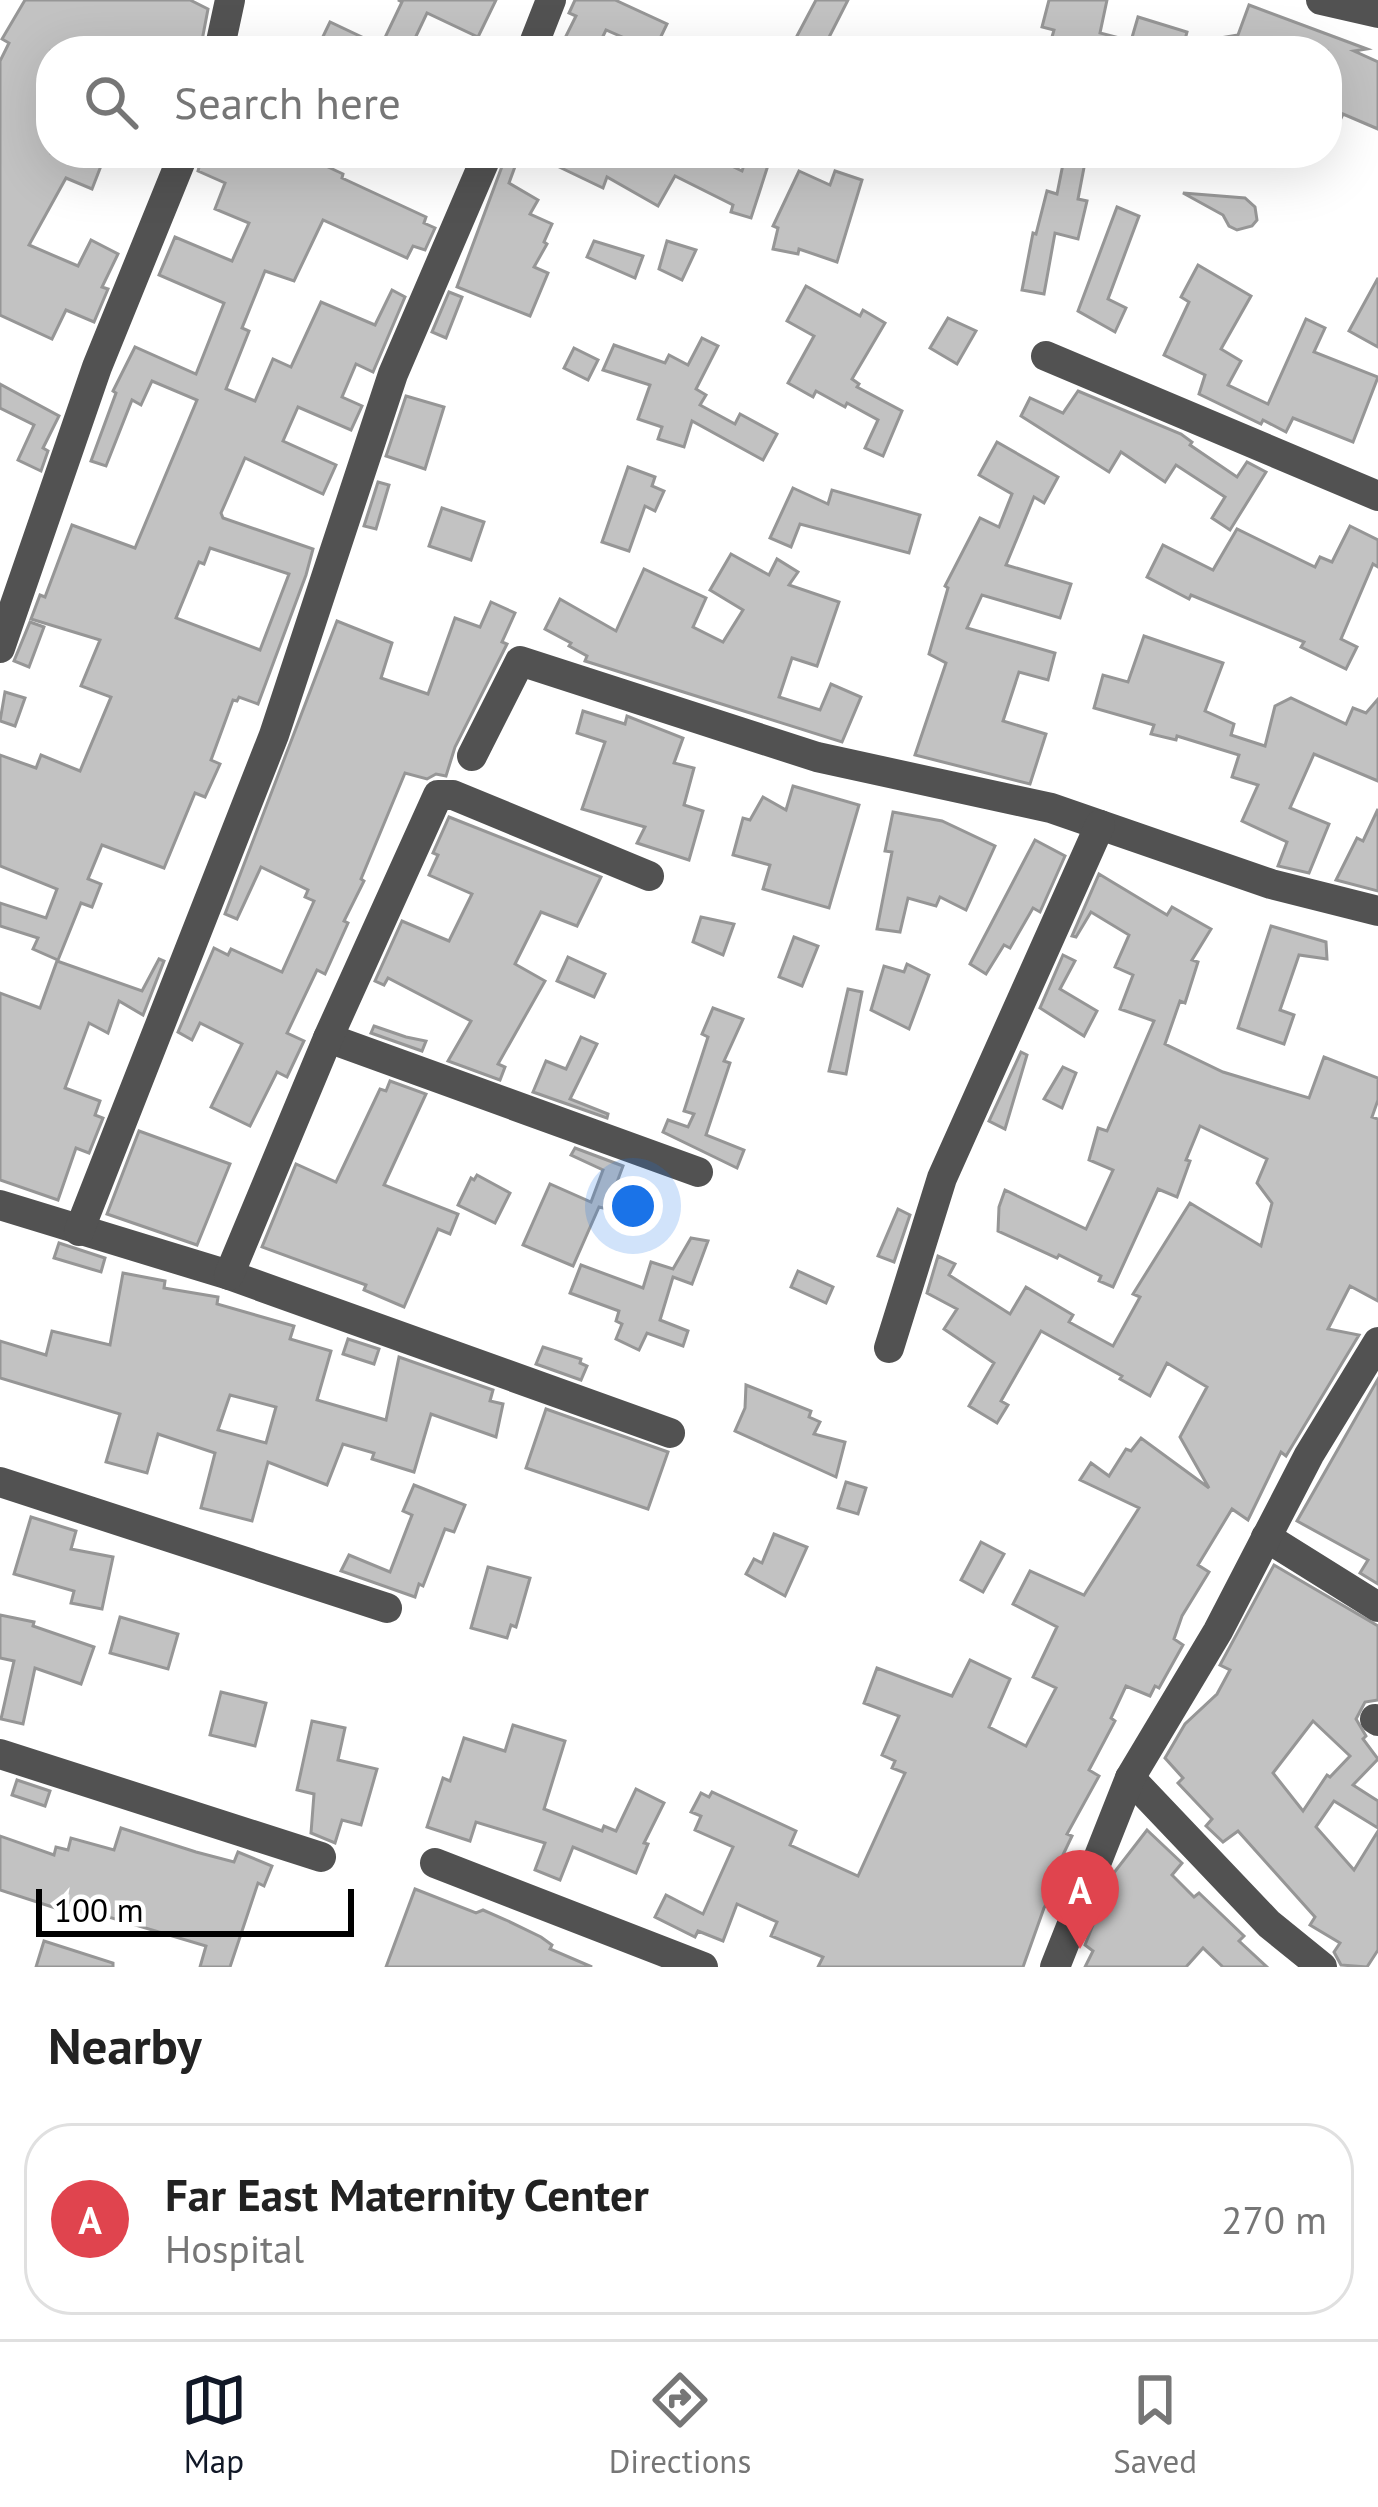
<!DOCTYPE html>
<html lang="en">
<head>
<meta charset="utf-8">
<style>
	:root { --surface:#fff; --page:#f6f6f6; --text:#222; --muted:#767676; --line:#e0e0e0; --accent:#111827 }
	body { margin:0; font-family:"PT Sans",sans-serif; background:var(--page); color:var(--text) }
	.scale { position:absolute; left:36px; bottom:30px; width:318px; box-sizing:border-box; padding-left:12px; border:6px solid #000; border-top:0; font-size:33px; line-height:42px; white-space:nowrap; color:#000; -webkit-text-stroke:9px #fff; paint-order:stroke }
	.you { position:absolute; left:633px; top:1206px; width:42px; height:42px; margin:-30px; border:9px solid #fff; border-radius:50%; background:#1a73e8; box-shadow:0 0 0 18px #1a73e833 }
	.badge { display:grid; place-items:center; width:78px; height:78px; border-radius:50%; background:var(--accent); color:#fff; font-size:39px; font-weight:700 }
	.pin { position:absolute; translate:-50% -99px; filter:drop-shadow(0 3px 6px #0008) }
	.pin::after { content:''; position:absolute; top:63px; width:42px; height:36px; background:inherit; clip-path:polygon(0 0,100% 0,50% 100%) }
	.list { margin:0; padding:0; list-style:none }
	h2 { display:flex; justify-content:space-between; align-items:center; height:156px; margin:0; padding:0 48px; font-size:51px }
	h2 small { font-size:39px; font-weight:400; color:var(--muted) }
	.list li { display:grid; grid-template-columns:78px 1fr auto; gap:36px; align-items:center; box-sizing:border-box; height:192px; margin:0 24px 24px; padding:0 24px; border:3px solid var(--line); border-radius:48px }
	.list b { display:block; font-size:45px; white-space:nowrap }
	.list p { margin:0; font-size:39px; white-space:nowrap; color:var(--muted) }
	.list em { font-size:39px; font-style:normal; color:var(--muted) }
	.icon { flex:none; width:66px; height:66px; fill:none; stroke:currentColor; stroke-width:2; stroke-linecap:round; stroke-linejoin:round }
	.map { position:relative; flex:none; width:1378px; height:1967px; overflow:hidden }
	.search { position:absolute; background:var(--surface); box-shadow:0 12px 48px #0002; left:36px; right:36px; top:36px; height:132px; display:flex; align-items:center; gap:30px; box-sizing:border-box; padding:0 42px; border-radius:48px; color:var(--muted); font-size:45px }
	.sheet { height:372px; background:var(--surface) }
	nav { display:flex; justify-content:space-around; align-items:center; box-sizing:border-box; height:168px; border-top:3px solid var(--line); background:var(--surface); font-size:33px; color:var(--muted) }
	nav a { display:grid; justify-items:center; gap:6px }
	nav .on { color:var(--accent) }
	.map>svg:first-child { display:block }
</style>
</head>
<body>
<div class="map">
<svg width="1378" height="1967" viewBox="0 0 1378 1967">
	<rect width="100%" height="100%" fill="#fff"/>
	<g fill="#c2c2c2" stroke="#969696" stroke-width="3" fill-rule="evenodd">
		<polygon points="25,0 190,0 208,9 200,51 184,51 157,40 152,51 51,51 51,153 106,153 92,189 66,178 29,245 78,266 91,240 118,254 102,287 108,289 94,322 66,310 52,339 0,315 0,61 9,43 2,39"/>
		<polygon points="398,0 496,0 478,37 427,13 409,51 316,51 330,22 381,46 402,2"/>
		<polygon points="575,0 615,0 667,24 654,51 606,30 596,51 580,51 563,42 576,16 569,13"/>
		<polygon points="816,0 848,0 822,51 789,51"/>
		<polygon points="1049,0 1107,0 1100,33 1131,41 1138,17 1187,32 1182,51 1048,51 1054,30 1042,27"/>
		<polygon points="1249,5 1367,49 1354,51 1378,62 1378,129 1343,114 1327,148 1327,51 1197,51 1196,42 1238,35"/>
		<path d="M203 153H329L324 165 343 174 342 178 426 217 424 223 435 228 425 250 413 246 407 258 323 220 294 281 265 271 242 328 249 331 226 389 255 401 273 359 291 367 321 302 375 325 392 290 405 297 373 372 356 364 342 397 362 406 351 430 298 407 283 441 336 465 323 494 245 458 221 513 223 518 313 549 306 575 258 704 239 697 237 701 233 700 211 760 220 764 205 797 195 793 164 868 102 845 88 879 101 884 92 907 81 903 58 960 33 949 38 938 0 926V903L46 918 57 889 0 866V755L36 768 41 755 80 771 111 697 81 686 100 640 31 619 40 595 45 597 72 525 135 548 197 400 152 381 141 405 132 400 106 466 91 461 116 393 113 391 135 347 196 374 224 303 159 275 175 237 232 261 249 223 215 209 225 183 198 171ZM210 548 289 574 260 650 176 618 199 562 204 564Z"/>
		<polygon points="507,153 520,153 509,183 538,200 530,214 552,224 544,242 547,244 534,267 548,273 530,316 457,287"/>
		<polygon points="530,153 680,153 692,159 695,153 705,153 742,171 748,153 772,153 751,218 731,212 733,205 675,176 658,206 607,177 603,188"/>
		<polygon points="1065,154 1086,157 1078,199 1087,201 1078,239 1055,233 1044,294 1022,290 1033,233 1036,234 1047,191 1057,194"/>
		<polygon points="799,171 830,185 835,171 862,180 837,262 799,249 798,254 773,249 778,228 773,226"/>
		<polygon points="1183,193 1245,198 1255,207 1257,220 1252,226 1237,230 1229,226 1223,215"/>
		<polygon points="1117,207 1139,216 1108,299 1126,308 1115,332 1078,311"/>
		<polygon points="594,241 643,256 635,278 587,257"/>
		<polygon points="667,241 696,250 682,280 659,269"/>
		<polygon points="1198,265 1251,296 1221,349 1241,361 1228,385 1268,404 1306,319 1325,328 1314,352 1378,377 1353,442 1293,418 1286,432 1263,420 1261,424 1199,394 1205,375 1164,355 1189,302 1181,297"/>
		<polygon points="1378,278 1378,347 1349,331"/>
		<polygon points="806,286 860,316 863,310 885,323 852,379 859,384 857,387 902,411 883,456 865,448 878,420 847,403 845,407 816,391 813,397 788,383 814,336 787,321"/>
		<polygon points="449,292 462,297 446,338 432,332"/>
		<polygon points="948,318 976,331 957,364 930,348"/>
		<polygon points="702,338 718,346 696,389 706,395 700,405 735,424 740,414 777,434 763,460 692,421 684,447 658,439 662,427 638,419 650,385 603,370 614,345 665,363 669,355 688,365"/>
		<polygon points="574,348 598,360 588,380 564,368"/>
		<polygon points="0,384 59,416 43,448 48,451 41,471 18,460 34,425 0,408"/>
		<polygon points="1078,391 1181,434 1192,442 1190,445 1237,477 1247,462 1266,472 1230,530 1212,518 1225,497 1176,465 1165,482 1121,452 1109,472 1021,416 1030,398 1063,413"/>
		<polygon points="406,396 444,407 425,469 386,456"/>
		<polygon points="997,442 1058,477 1044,503 1034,497 1006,565 1071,584 1060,618 982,595 967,628 1055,653 1048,680 1019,672 1003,721 1046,734 1030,784 915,755 946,663 929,654 948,588 945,586 980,518 999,527 1012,494 979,475"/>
		<polygon points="628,467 655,477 652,486 664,491 655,511 645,506 629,551 602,542"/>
		<polygon points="378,482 389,485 376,529 364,526"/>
		<polygon points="793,488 828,504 832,490 920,515 909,553 800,524 791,547 770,538"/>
		<polygon points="442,508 484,522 471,560 429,546"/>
		<polygon points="1350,526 1378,540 1378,567 1373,564 1341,639 1357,647 1346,669 1301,647 1304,642 1191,595 1189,599 1147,577 1163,545 1213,570 1237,529 1315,567 1320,557 1332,562"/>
		<polygon points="731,554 769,575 777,559 798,572 789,585 839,602 817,666 792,658 779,697 820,710 831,684 861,697 842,742 585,661 587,656 569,646 571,643 545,629 560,599 616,631 644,569 706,598 693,627 723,642 743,610 710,590"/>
		<polygon points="491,602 515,613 502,642 507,644 504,650 455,747 446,776 436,774 427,779 405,773 361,879 364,881 344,921 348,923 325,974 317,970 287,1033 304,1041 287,1077 277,1072 250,1126 211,1107 242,1044 200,1023 192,1040 178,1032 214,948 228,955 231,949 282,972 314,901 305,897 308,890 261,867 237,919 225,914 337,621 392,643 381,678 428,694 455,618 480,627"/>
		<polygon points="30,622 44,627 29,667 14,661"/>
		<polygon points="1144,636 1223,663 1205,711 1234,724 1231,735 1265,746 1275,706 1291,698 1346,724 1353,708 1366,713 1378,699 1378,781 1314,754 1290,808 1329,824 1309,873 1278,866 1287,842 1242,821 1258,785 1232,777 1239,755 1177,736 1176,740 1151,734 1154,725 1094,708 1103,675 1128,682"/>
		<polygon points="5,692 25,698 15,726 0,721"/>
		<polygon points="583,711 625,724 627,716 683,738 674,763 694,768 684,805 703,811 689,860 637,843 645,827 582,809 605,742 577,733"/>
		<polygon points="793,786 859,805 829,908 763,889 770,865 733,855 743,818 750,820 763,797 786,810"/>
		<polygon points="1378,809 1378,891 1336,880 1357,838 1363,841"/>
		<polygon points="893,812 942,821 995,846 966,910 940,897 936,906 908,898 900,932 877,929 892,852 885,851"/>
		<polygon points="449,817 601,877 577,926 541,912 515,964 545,981 498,1064 505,1067 500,1080 448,1061 471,1021 388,978 384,985 375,981 402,921 449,941 472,894 429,875 438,855 433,853"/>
		<polygon points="1035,840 1065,856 1040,912 1033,908 1010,948 1004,945 986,974 970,964"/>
		<polygon points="1099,874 1167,915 1172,907 1211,929 1192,960 1198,962 1185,1003 1180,1001 1165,1044 1223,1072 1309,1098 1324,1057 1378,1078 1378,1100 1372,1117 1378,1119 1378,1301 1350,1286 1328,1329 1359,1335 1286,1456 1281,1452 1248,1520 1232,1509 1198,1565 1209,1572 1182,1616 1174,1639 1183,1645 1159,1688 1155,1686 1150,1696 1126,1686 1111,1718 1115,1721 1089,1770 1099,1776 1067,1834 1072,1836 1061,1859 1075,1865 1063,1891 1056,1888 1044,1908 1023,1967 818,1967 823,1957 771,1936 777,1922 737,1904 723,1941 698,1931 695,1937 655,1917 666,1895 703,1914 733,1847 695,1830 701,1816 691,1812 701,1793 709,1797 712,1792 796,1831 790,1845 858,1876 905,1773 892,1768 895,1761 882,1755 899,1716 864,1703 877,1668 952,1696 970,1660 1010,1679 989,1727 1026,1746 1056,1688 1033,1677 1057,1627 1013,1604 1030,1571 1084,1595 1139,1508 1080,1480 1091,1463 1109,1476 1126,1449 1131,1451 1141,1438 1209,1488 1180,1437 1207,1387 1167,1363 1150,1396 1120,1379 1122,1376 1041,1331 1001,1401 1008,1405 997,1423 969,1406 994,1363 944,1329 957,1309 927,1293 938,1256 955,1264 949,1275 1010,1314 1026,1287 1073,1315 1069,1322 1113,1346 1140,1297 1133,1294 1190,1203 1261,1246 1272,1203 1257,1183 1267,1159 1200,1126 1186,1160 1190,1161 1177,1197 1158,1189 1113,1287 1099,1281 1101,1276 1059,1255 1057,1258 998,1231 999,1207 1005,1190 1086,1229 1113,1170 1089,1160 1098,1128 1107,1131 1154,1021 1120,1009 1133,975 1115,967 1129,935 1091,912 1076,937 1072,936"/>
		<polygon points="701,917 734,924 723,955 693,942"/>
		<polygon points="1271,926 1326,942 1327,959 1299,955 1280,1010 1294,1015 1284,1044 1238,1028"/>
		<polygon points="794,937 818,946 802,986 779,977"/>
		<polygon points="1063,955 1075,961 1060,989 1097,1011 1084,1036 1040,1008"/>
		<polygon points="568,957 605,974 594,997 557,981"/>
		<polygon points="159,959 164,961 143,1015 119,1001 108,1033 89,1023 65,1088 100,1101 95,1115 103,1118 89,1153 76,1148 58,1200 0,1180 0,993 40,1008 57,961 142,991"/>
		<polygon points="907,964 929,975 909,1029 871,1010 884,966 904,972"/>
		<polygon points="848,989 862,992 846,1074 829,1071"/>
		<polygon points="713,1008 743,1019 724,1061 730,1063 706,1135 744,1150 737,1168 663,1132 668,1120 688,1127 694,1114 684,1111 708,1037 702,1034"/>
		<polygon points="374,1026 406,1037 426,1041 422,1051 371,1033"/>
		<polygon points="581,1037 597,1044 570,1099 608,1114 607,1118 533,1092 546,1061 566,1069"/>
		<polygon points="1021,1052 1027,1055 1005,1129 989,1121"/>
		<polygon points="1063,1067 1076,1073 1062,1108 1044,1099"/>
		<polygon points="390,1081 426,1094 384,1185 458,1214 450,1234 438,1229 404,1307 364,1290 366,1285 262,1247 296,1164 336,1182 380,1089 386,1091"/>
		<polygon points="139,1131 230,1164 197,1245 107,1214"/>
		<polygon points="575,1148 623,1166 607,1209 599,1207 573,1266 523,1245 550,1184 591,1202 603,1170 571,1155"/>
		<polygon points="477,1175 510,1193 495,1223 458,1205 471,1178 474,1180"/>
		<polygon points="898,1209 910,1215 894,1262 878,1256"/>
		<polygon points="691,1238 708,1241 692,1284 673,1277 660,1320 688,1331 683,1346 647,1333 639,1350 616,1339 622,1324 616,1321 619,1311 570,1293 581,1265 643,1288 651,1262 673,1269"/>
		<polygon points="59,1243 105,1258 101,1272 54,1258"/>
		<polygon points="798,1271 833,1287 826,1303 791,1287"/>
		<path d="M123 1273 165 1281 164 1288 218 1297 217 1304 294 1326 290 1339 331 1351 317 1400 386 1420 399 1357 493 1390 490 1401 503 1404 496 1437 431 1414 414 1472 372 1459 374 1453 343 1444 327 1485 268 1462 252 1521 201 1508 215 1453 158 1434 147 1473 106 1462 120 1414 0 1378V1341L46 1355 52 1331 110 1345ZM230 1395 276 1407 266 1443 218 1430Z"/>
		<polygon points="348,1339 379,1349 374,1364 343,1354"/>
		<polygon points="543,1347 581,1359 580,1363 587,1366 581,1380 536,1364"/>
		<polygon points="1378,1379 1378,1584 1360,1573 1368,1560 1297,1521"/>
		<polygon points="746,1385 811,1411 809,1417 820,1422 814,1434 845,1442 836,1477 735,1431 745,1408"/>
		<polygon points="546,1409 668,1452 648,1509 526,1468"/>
		<polygon points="846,1482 866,1488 858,1514 838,1508"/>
		<polygon points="414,1485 465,1505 454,1532 445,1529 423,1586 419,1584 415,1597 341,1571 349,1555 390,1572 412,1515 403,1511"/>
		<polygon points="31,1517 76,1531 71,1549 113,1557 102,1609 71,1603 74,1591 14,1574"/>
		<polygon points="774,1534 807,1547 785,1596 746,1574 754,1559 762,1563"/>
		<polygon points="981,1542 1004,1554 983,1592 961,1580"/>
		<path d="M1274 1565 1378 1626V1700L1365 1702 1356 1719 1366 1736 1363 1739 1378 1759 1353 1785 1378 1801V1828L1334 1801 1316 1827 1354 1870 1378 1831V1950L1367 1967 1341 1965 1334 1952 1340 1943 1310 1925 1315 1917 1238 1831 1223 1842 1206 1826 1212 1819 1178 1783 1183 1778 1165 1758 1185 1724 1217 1694 1230 1670 1220 1665ZM1313 1721 1350 1756 1330 1777 1327 1775 1303 1811 1273 1773Z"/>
		<polygon points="488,1567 530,1578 516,1627 511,1625 507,1638 471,1628"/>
		<polygon points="0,1615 34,1622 33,1626 94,1647 81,1684 35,1668 23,1724 1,1719 14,1661 0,1658"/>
		<polygon points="120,1617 178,1634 168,1669 110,1653"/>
		<polygon points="221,1692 266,1703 255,1746 210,1735"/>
		<polygon points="312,1721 345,1728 338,1760 377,1769 361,1825 342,1820 335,1843 311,1833 314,1794 297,1790"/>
		<polygon points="513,1725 565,1741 544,1809 602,1831 604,1826 616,1831 636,1789 664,1803 644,1843 648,1844 636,1873 573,1847 560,1880 535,1870 545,1843 476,1822 470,1841 427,1827 443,1778 450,1781 464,1738 505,1751"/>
		<polygon points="17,1780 50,1791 45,1806 12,1795"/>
		<polygon points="121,1828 196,1852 234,1862 238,1852 272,1866 264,1886 258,1883 230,1967 200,1967 206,1946 82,1909 80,1916 0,1890 0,1836 54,1855 56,1847 68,1850 71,1838 114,1850"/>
		<polygon points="1147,1830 1182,1863 1172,1875 1194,1897 1199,1893 1244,1936 1239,1941 1267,1967 1223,1967 1203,1948 1186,1967 1085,1967 1093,1951 1085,1945 1113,1874"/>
		<polygon points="415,1889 476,1913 483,1910 506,1920 541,1937 552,1945 550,1949 592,1967 386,1967"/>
		<polygon points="44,1941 113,1963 113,1967 36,1967"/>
	</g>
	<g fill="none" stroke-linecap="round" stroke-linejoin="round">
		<g stroke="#525252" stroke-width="30">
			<polyline points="1321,0 1378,13"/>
			<polyline points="219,51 230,0"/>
			<polyline points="531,51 551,0"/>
			<polyline points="1046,356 1378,496"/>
			<polyline points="0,648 97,367 184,153"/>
			<polyline points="472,756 520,661 817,757 1051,808 1271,884 1378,911"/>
			<polyline points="328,1038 698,1172"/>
			<polyline points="0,1205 229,1275 670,1433"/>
			<polyline points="79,1231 274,735 393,374 488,153"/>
			<polyline points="229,1275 328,1038 438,795 453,795 649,876"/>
			<polyline points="889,1348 942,1178 1100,825"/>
			<polyline points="0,1482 387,1608"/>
			<polyline points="1266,1537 1378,1607"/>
			<polyline points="1375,1719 1378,1721"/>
			<polyline points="0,1754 321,1857"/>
			<polyline points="1130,1778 1269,1924 1322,1967"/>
			<polyline points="435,1863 703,1967"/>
			<polyline points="1055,1967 1130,1778 1218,1631 1309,1455 1378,1342"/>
		</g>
	</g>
</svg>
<div class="scale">100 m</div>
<div class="you"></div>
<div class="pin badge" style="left:1080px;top:1949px;background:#e0444e">A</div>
<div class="search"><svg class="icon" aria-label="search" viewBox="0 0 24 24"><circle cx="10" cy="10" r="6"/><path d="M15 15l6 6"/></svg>Search here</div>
</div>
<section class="sheet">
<h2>Nearby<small></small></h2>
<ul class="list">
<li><span class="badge" style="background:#e0444e">A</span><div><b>Far East Maternity Center</b><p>Hospital</p></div><em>270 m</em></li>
</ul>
</section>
<nav>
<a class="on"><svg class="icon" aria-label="map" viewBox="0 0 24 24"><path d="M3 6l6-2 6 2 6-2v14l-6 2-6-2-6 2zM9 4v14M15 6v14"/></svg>Map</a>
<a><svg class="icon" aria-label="directions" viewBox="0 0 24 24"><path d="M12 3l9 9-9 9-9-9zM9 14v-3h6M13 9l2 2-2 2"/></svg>Directions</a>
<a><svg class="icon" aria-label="saved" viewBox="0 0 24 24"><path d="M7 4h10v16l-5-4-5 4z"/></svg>Saved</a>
</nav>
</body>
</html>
